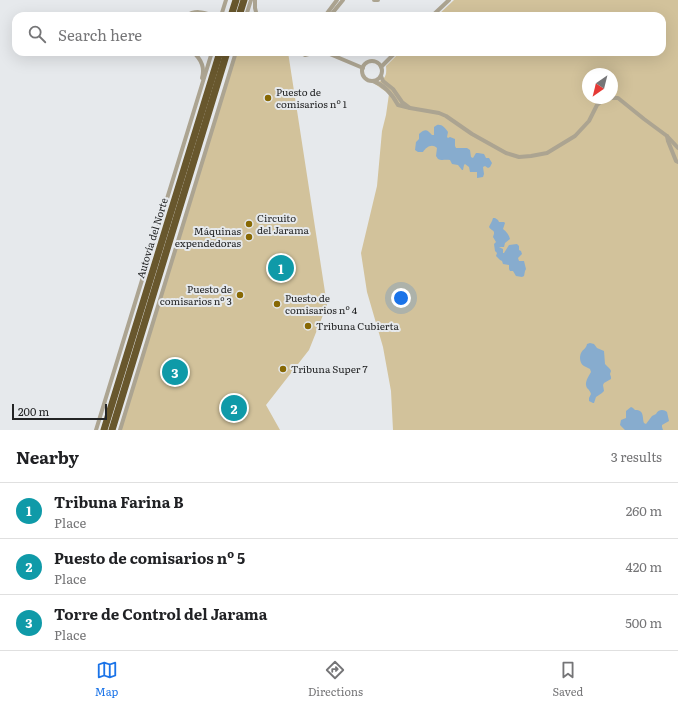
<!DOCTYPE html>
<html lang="en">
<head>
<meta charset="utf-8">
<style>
	:root { --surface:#fff; --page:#f6f6f6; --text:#202124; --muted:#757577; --line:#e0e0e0; --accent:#1a73e8 }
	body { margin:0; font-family:Literata,serif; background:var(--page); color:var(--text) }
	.compass { position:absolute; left:582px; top:68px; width:36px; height:36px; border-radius:50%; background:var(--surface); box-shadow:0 4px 16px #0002; rotate:215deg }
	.scale { position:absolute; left:12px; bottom:10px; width:95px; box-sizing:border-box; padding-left:4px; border:2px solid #232425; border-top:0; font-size:11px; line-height:14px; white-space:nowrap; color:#232425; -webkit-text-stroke:3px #e6e9ec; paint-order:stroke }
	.you { position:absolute; left:401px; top:298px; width:14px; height:14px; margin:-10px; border:3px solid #fff; border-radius:50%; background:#1a73e8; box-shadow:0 0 0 6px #1a73e833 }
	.badge { display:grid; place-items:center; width:26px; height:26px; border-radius:50%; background:var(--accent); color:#fff; font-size:13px; font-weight:700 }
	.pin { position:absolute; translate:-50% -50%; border:2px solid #fff; box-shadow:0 1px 4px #0006 }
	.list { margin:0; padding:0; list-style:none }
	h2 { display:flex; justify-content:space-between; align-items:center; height:52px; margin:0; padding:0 16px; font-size:17px }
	h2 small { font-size:13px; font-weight:400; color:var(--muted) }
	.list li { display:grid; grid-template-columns:26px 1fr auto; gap:12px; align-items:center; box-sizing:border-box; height:56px; padding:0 16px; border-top:1px solid var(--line) }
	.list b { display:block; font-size:15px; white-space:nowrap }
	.list p { margin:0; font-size:13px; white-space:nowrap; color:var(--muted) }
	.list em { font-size:13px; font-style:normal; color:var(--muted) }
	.icon { flex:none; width:22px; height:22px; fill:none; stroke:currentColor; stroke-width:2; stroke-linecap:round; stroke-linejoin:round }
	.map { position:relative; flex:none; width:678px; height:430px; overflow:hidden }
	.search { position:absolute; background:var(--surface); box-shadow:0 4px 16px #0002; left:12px; right:12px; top:12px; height:44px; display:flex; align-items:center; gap:10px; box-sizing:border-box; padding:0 14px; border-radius:12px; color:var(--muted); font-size:15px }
	.sheet { height:220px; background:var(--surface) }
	nav { display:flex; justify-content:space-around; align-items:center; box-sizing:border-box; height:56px; border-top:1px solid var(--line); background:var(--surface); font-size:11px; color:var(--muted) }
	nav a { display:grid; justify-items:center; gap:2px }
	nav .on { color:var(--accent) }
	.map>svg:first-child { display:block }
</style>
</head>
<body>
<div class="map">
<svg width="678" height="430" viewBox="0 0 678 430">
	<rect width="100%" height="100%" fill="#e6e9ec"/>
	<g fill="#d2c29b" fill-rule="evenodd">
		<path d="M454 0H678V430H393L391 391 383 347 367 292 361 253 377 186 382 131 386 115 389 94 375 84C385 79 387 77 386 66L400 52H662V16H437ZM588 74H612V98H588Z"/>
		<polygon points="237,52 288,52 327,305 309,350 266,405 280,430 121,430"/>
	</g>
	<g fill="#87acce">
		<path d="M437 125C442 124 445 128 448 132L447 137 448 138 450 137 455 139V146L456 148H467L470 150 471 157 473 158 476 153H478L484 154 486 158H489L492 163 490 167 488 168 485 166 483 167 484 174 483 177 477 178V172H470L469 167 465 164 464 165 463 170H462L458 165 452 164 450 160C445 159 442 161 438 159L436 156 437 148C432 143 426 147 423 152H418L415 150 416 142 419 139V134C426 128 427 130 432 135H434V127Z"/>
		<path d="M493 218H495L498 220 499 222H504L505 223 503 229C507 232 509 235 510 239L505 243 504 247H499L503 249V253H504L509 245C512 245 514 244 517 244L519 246V250L521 251 522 254 518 258 519 261H524L526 269 525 271 524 276 522 277 516 276 513 271H510L509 269V265L503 264 502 261 500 260 496 256 497 253 495 251 494 244 496 242 493 237C496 229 492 232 489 227 490 224 492 222 493 218Z"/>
		<path d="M590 343 594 344 597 348 604 351 605 364 610 369 611 371 610 374 611 377V379L604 383 603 385 604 391 602 393 596 397 594 403H593L589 401V398L591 394C590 391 589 390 587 388 584 383 588 377 591 372L590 369C588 368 586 367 584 366 580 364 579 357 581 353 583 349 586 349 587 344Z"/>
		<path d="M631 407 633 408 635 410C645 410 642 418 644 423L646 424 652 416 656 414C658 409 664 409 667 412L669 421 662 425V427L663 430H625L620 425 621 420 626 418V411Z"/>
	</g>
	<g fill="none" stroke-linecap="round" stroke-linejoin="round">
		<g stroke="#aca491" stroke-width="4">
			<polyline points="255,0 255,8 257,16"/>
			<polyline points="374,0 378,0"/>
			<path d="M186 16C196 9 205 13 216 16"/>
			<polyline points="221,16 226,0"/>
			<polyline points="246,16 251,0"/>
			<polyline points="325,16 337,0"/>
			<polyline points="330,16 343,0"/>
			<polyline points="432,16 449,0"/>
			<path d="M193 52C201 59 205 68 202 78"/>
			<polyline points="299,52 305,55 316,52"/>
			<polyline points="325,52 363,68"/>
			<circle cx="372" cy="71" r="10"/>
			<polyline points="381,67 396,52"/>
			<path d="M373 81C385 85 392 94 398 105L410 108 402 102 393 89 383 81 381 76"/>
			<polyline points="612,98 618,98 644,119 667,136 678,148"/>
			<polyline points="410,108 439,113 446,116 472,134 506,153 519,157 531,156 547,153 575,136 589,121 597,105 606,98"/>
			<polyline points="667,136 668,141 676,161 678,162"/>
			<polyline points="96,430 212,52"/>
			<polyline points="120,430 236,52"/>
		</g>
		<g stroke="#68572d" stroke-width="7">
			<polyline points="231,16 236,0"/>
			<polyline points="239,16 244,0"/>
			<polyline points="104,430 220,52"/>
			<polyline points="112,430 227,52"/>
		</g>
	</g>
	<g fill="#876804" stroke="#e6e9ec" stroke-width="1.5">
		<circle cx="268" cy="98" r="4"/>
		<circle cx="249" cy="224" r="4"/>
		<circle cx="249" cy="237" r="4"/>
		<circle cx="240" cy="295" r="4"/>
		<circle cx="277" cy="304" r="4"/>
		<circle cx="308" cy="326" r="4"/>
		<circle cx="283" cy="369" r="4"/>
	</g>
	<g text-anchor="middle" stroke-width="4" stroke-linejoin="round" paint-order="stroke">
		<g font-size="10" fill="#232425" stroke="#e6e9ec" text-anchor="start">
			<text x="276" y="96">Puesto de<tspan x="276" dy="12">comisarios nº 1</tspan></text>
			<text x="257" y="222">Circuito<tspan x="257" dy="12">del Jarama</tspan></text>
			<text x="241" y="235" text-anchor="end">Máquinas<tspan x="241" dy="12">expendedoras</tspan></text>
			<text x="232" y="293" text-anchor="end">Puesto de<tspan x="232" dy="12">comisarios nº 3</tspan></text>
			<text x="285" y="302">Puesto de<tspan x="285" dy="12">comisarios nº 4</tspan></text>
			<text x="316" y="330">Tribuna Cubierta</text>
			<text x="291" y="373">Tribuna Super 7</text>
		</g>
		<g font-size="10" fill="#232425" stroke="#e6e9ec">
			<text transform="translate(152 238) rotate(-73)" y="4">Autovía del Norte</text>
		</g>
	</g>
</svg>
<svg class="compass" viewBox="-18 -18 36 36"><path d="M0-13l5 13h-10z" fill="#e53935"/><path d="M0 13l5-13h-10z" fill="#757577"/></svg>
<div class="scale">200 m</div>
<div class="you"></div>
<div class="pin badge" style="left:281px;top:268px;background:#0f9aa8">1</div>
<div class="pin badge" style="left:234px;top:408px;background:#0f9aa8">2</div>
<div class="pin badge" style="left:175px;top:372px;background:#0f9aa8">3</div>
<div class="search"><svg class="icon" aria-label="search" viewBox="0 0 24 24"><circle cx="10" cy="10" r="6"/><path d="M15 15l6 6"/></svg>Search here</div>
</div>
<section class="sheet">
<h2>Nearby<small>3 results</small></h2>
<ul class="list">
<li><span class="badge" style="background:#0f9aa8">1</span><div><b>Tribuna Farina B</b><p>Place</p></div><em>260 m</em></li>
<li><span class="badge" style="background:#0f9aa8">2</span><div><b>Puesto de comisarios nº 5</b><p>Place</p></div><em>420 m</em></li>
<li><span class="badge" style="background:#0f9aa8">3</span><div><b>Torre de Control del Jarama</b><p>Place</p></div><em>500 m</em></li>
</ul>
</section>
<nav>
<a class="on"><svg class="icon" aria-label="map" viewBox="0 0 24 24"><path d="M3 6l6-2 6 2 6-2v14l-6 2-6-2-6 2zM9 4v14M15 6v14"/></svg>Map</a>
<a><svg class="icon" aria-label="directions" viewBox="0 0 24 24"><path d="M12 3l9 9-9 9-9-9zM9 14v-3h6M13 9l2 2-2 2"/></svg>Directions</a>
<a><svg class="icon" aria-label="saved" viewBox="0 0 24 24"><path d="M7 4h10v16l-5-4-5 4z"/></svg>Saved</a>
</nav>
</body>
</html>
